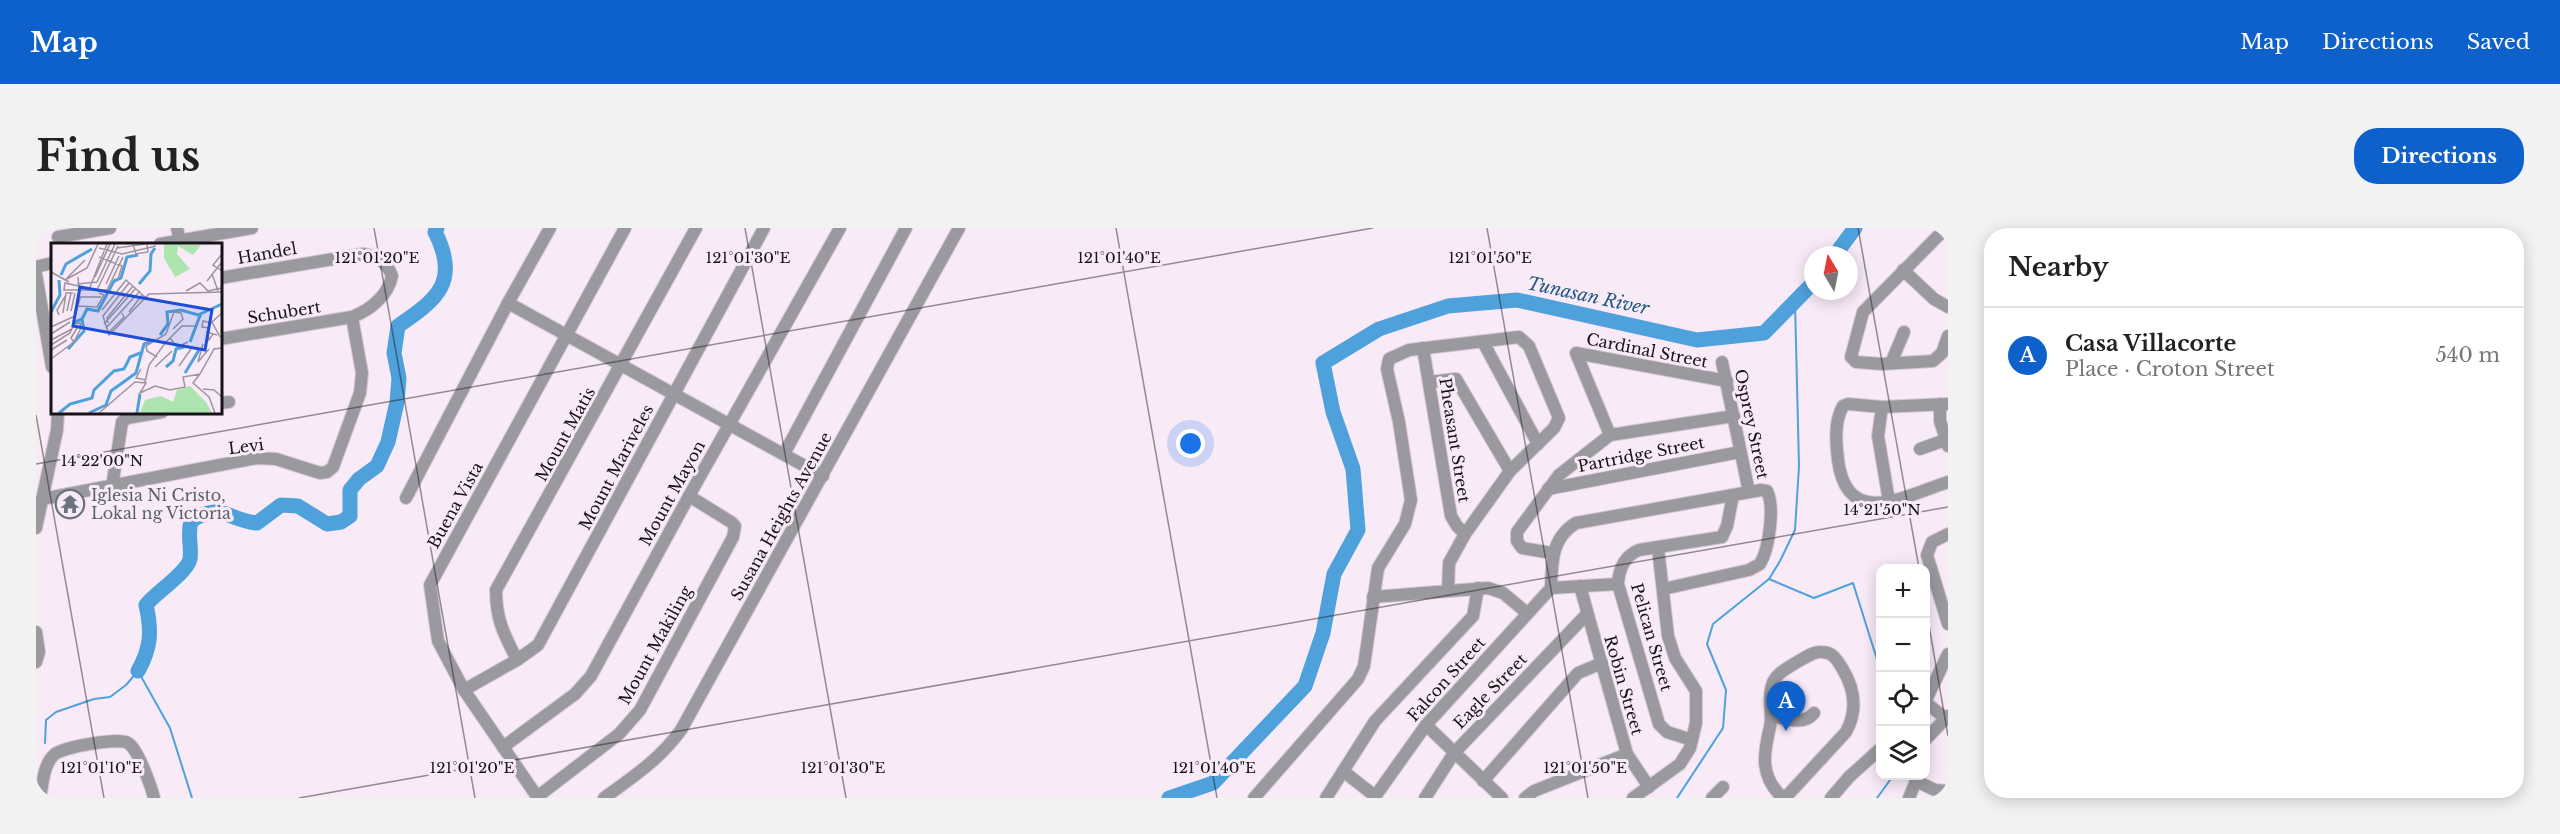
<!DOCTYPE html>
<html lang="en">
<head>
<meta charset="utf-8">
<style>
	:root { --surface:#fff; --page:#f2f2f2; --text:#222; --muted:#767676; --line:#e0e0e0; --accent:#0e60ca }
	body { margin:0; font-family:"Libre Baskerville",serif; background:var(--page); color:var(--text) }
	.controls { position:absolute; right:18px; bottom:18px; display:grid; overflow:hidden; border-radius:12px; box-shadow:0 3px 15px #0003 }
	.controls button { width:54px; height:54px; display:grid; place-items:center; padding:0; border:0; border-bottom:2px solid var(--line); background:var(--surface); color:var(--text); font:30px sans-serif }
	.compass { position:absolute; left:1768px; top:18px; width:54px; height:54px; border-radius:50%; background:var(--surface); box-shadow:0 3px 15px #0003; rotate:350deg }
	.you { position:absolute; left:1155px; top:216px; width:21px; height:21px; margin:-15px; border:4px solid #fff; border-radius:50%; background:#1a73e8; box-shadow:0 0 0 9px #1a73e833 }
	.badge { display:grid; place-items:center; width:39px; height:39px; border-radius:50%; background:var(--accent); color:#fff; font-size:20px; font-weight:700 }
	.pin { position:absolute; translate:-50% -50px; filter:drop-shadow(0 2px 3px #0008) }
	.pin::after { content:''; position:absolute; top:32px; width:21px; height:18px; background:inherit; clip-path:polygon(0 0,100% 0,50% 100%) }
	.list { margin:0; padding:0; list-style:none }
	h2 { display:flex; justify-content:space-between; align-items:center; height:78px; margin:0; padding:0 24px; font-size:26px }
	h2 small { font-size:20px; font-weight:400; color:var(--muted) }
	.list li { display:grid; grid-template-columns:39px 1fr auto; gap:18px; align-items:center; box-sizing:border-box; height:96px; padding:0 24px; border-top:2px solid var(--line) }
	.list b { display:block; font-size:22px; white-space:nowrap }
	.list p { margin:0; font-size:20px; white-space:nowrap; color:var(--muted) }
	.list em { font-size:20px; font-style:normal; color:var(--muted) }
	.icon { flex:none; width:33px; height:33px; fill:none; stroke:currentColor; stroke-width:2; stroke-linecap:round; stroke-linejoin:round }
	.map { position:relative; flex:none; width:1912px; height:570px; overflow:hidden; border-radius:24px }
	header { display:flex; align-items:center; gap:36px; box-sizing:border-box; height:84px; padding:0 30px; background:var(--accent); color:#fff }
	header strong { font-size:28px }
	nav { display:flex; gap:33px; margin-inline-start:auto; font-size:21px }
	.intro { display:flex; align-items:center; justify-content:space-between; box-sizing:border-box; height:144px; padding:0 36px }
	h1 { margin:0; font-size:42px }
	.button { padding:15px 27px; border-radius:24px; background:var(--accent); color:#fff; font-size:21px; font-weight:700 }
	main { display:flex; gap:36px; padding:0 36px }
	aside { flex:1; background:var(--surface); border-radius:24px; box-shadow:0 3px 15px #0003 }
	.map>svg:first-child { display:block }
</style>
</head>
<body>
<header>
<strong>Map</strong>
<nav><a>Map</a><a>Directions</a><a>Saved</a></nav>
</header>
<div class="intro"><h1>Find us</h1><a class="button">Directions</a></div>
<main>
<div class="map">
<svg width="1912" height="570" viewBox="0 0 1912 570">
	<rect width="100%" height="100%" fill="#f8eaf7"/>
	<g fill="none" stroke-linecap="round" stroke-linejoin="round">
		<g stroke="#4fa1dc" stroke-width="2">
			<polyline points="1733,351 1778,370 1817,355 1844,441"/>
			<polyline points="9,515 10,492 20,484 58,471 74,469 90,457 102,443 134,500 156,570"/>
			<polyline points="1641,570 1687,500 1690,462 1671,416 1677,396 1733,351 1744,333 1759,302 1763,238 1759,74"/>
			<polyline points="1841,570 1857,548"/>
		</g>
		<g stroke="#4fa1dc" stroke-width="15">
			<polyline points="1799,27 1819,0"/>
			<path d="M102 443C115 420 116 403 110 377 119 365 151 345 154 331 156 318 151 308 155 293 186 273 191 292 221 295L245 277 262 278 291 296 305 294 314 288V262L323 251 341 238 352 214 361 174 363 150 358 125 362 98C402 71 424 53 399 4L401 0"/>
			<polyline points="1133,570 1177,555 1269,458 1287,405 1298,346 1322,302 1317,241 1297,184 1287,135 1343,101 1412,78 1481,72 1661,112 1728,105 1777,55"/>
		</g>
		<g stroke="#d4c8d3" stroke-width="14">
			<g id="minor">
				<polyline points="141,0 144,13"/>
				<polyline points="1912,2 1903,7 1827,84 1815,129 1820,134 1846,136 1897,133 1906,125 1912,108"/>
				<polyline points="22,9 74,0"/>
				<polyline points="124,16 216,0"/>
				<polyline points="0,39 16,35"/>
				<polyline points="1867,42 1898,71 1912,79"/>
				<polyline points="0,46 16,139"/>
				<path d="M184 50 327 26C341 28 351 34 356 48 352 68 334 82 316 89L184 111"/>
				<polyline points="472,75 787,248"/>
				<polyline points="1447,114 1502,216"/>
				<polyline points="1387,120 1415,288 1421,298 1429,306"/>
				<polyline points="1686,134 1713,264"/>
				<polyline points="1855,135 1868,104"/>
				<polyline points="1393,154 1420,151 1474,243"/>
				<polyline points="184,175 193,174"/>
				<polyline points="1904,176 1904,193 1912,218"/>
				<path d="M1912 176 1846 179 1812 176 1807 178C1798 194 1800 214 1802 232 1811 302 1869 268 1912 254"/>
				<polyline points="1846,179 1842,208 1853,273"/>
				<polyline points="1574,207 1540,125 1691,153"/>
				<polyline points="1884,221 1909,212"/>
				<polyline points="748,226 870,0"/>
				<polyline points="76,259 86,194 91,190 126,184"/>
				<polyline points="1512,261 1704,224"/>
				<polyline points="370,270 472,75 514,0"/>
				<polyline points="6,271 221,230 240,231 284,245 291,244 297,239 324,165 326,145 316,89"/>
				<polyline points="0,300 21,202 22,184"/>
				<polyline points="1912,306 1896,314 1891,327 1912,396"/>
				<polyline points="1516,325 1486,320 1481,313 1481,304 1523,247 1574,207 1698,188"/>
				<polyline points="1544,358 1591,526 1613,559"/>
				<path d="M1515 360C1516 335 1515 310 1540 295L1725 262 1731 263C1739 279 1733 321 1724 336L1713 342 1627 361"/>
				<polyline points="1515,360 1582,356"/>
				<polyline points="1337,369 1452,360 1467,365 1491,385"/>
				<polyline points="0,404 3,424 0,434"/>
				<path d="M481 432C468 406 460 392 460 362L660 0"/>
				<polyline points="428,462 481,432 502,417 728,0"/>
				<polyline points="1890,472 1912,426"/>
				<polyline points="1890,475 1912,492"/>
				<path d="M1736 488C1750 491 1768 498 1778 485"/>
				<polyline points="1390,497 1466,570"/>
				<polyline points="1890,511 1912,488"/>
				<path d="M1656 512 1631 504 1623 496 1582 356C1583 341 1588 328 1603 322L1686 309 1691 298 1697 267"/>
				<polyline points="467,519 539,466 555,448 653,268 804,0"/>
				<polyline points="1307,543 1339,568"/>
				<polyline points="1447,553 1542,445 1566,435"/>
				<polyline points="1880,553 1899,562 1911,563"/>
				<polyline points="501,569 583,506 604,482 697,309 699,298 695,294 653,268"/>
				<path d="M4 570C7 556 7 536 19 526 28 519 83 509 92 515 102 521 115 558 118 570"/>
				<polyline points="502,570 428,462 402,413 394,357 589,0"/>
				<path d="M568 570C597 549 624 531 645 502L923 0"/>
				<polyline points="1218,570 1322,451 1328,438 1342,340 1369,296 1375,272 1363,194 1351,141 1353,131 1373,122 1483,109 1493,118 1523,190 1518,200 1474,243 1429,306 1413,335 1412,362"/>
				<polyline points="1290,570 1339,493 1437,388 1442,360"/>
				<polyline points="1338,570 1390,497 1515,360"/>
				<polyline points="1389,570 1418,525 1551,386"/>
				<polyline points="1489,570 1498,563 1591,526"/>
				<polyline points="1597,570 1644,536 1654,520 1660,495 1660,463 1639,430 1632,408 1622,320"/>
				<polyline points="1676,570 1687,559"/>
				<path d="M1747 570C1724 549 1727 527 1734 499 1737 485 1731 468 1737 454 1742 444 1752 440 1761 434 1769 430 1777 423 1786 424 1797 424 1801 432 1806 440 1819 461 1822 482 1810 504L1749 570"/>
				<polyline points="1795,570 1813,549 1844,521"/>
				<polyline points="1873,570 1882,548"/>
			</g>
		</g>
		<use href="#minor" stroke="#9b99a0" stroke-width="12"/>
	</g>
	<path fill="none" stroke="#181318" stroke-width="1.5" stroke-opacity="0.45" d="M338 0 439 570M709 0 810 570M1080 0 1181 570M1451 0 1552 570M1822 0 1883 340M0 187 68 570M0 236 1337 0M1890 380 1912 508M263 570 1912 279"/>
	<defs>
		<g id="temple-ring" transform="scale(1.5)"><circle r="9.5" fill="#f8eaf7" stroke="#6b7280" stroke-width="1.5"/><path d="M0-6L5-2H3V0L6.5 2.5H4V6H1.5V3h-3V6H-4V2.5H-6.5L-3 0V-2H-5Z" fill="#6b7280"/></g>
	</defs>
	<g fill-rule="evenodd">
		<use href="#temple-ring" x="34" y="276"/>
	</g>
	<g text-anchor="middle" stroke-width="6" stroke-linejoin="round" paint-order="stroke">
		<g font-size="16" fill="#181318" stroke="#f8eaf7">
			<text transform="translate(231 25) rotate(-10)" y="6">Handel</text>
			<text transform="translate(248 84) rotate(-9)" y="6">Schubert</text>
			<text transform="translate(1611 122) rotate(11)" y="6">Cardinal Street</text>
			<text transform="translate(1716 196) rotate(78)" y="6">Osprey Street</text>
			<text transform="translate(529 206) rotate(-61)" y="6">Mount Matis</text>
			<text transform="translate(1419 212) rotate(81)" y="6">Pheasant Street</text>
			<text transform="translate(210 218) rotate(-7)" y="6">Levi</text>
			<text transform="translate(1605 226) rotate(-11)" y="6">Partridge Street</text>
			<text transform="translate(580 239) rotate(-62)" y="6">Mount Mariveles</text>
			<text transform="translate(636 265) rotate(-61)" y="6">Mount Mayon</text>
			<text transform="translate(419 277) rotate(-61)" y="6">Buena Vista</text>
			<text transform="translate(745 288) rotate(-61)" y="6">Susana Heights Avenue</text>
			<text transform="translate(1616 409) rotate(74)" y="6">Pelican Street</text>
			<text transform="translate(619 417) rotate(-61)" y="6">Mount Makiling</text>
			<text transform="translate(1410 451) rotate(-48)" y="6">Falcon Street</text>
			<text transform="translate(1588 457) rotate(74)" y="6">Robin Street</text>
			<text transform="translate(1454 463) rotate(-46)" y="6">Eagle Street</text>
		</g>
		<g font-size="16" fill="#5b616d" stroke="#f8eaf7" text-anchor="start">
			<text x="55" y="273">Iglesia Ni Cristo,<tspan x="55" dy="18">Lokal ng Victoria</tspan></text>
		</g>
		<g font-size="18" font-style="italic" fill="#205b83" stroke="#f8eaf7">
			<text transform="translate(1552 68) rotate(12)" y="6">Tunasan River</text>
		</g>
	</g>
	<g transform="translate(15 15)">
		<rect width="171" height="171" fill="#f8eaf7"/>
		<path d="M139 143 155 159 161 170H89L94 157 110 153 122 159 126 147Z" fill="#ade5b1"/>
		<path d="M113 1 145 2 161 1 150 2 142 12 127 3 126 11 139 26 124 34 113 15Z" fill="#ade5b1"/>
		<path fill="none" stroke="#4fa1dc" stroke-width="3" d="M10 32 15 21 41 6M88 41 99 28 100 11 104 5M0 69 9 52 8 37M31 76 36 66 47 68 63 38 70 35 76 14 87 12M109 92 117 81 116 69 130 67 147 72 171 61M139 99 150 70M17 106 33 88 31 76 24 79M115 124 122 118 125 106 133 104M134 130 148 107M8 170 19 161 41 155 43 147 63 128 73 126 79 114 92 109M38 170 55 162 60 148 85 130 93 101 103 97M86 170 89 151"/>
		<path fill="none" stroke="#9e949e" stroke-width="1.5" d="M82 1 85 11 97 9 96 1M48 5 71 11 105 3M66 5 94 1M171 11 162 22 171 28M48 14 71 23 67 36M0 29 18 39M161 31 167 48M44 34 59 1M16 35 34 17M14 37 36 25 47 1M156 38 171 19M78 40 52 73 58 92 98 51 171 49M26 41 46 39 64 1M55 41 68 13M27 43 14 40 13 47H56L72 14M39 44 56 1M46 47 67 3M135 48 149 40 157 48 171 45M29 54H50M26 63 46 64 53 52 48 50M51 67 75 37 94 54M16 68 20 50M20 68 24 50M78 69 91 52M12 70 15 50H22M8 72 6 67 15 52M24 73 29 56 27 34M158 79V85L151 84 152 78 161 80M57 80 56 75 82 43M23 81 29 80 30 85 23 99M53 81 85 45M22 83 26 85 20 95 23 99M0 84 24 73M55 85 89 48M122 86 132 76 130 70 123 69M59 88 73 74 71 70M0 91 19 79M162 91 158 97 156 89 166 92M169 94 161 79 171 70M119 95 126 104 137 99M0 97 21 86M152 101 147 119 158 106M0 102 19 90 23 81M0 107 16 97M106 114 96 108 95 103 115 91 123 69M0 116 23 99M128 123 140 106M104 124 121 108M90 126 85 135 95 137M149 131 142 140 158 154 164 170M94 139 98 122 115 99 131 83H145M152 146 163 147 171 154M48 170 84 139 95 140 89 150 104 143 119 147 134 144 132 134 149 131 163 106 171 105"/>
		<path fill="#1d4ed8" fill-opacity="0.15" stroke="#1d4ed8" stroke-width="3" d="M29 44 161 67 154 107 22 83Z"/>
		<rect width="171" height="171" fill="none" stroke="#181318" stroke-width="3"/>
	</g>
	<g font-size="15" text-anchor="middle" fill="#181318" stroke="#f8eaf7" stroke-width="6" stroke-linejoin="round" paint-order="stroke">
		<text x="341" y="35">121°01'20"E</text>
		<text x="712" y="35">121°01'30"E</text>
		<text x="1083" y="35">121°01'40"E</text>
		<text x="1454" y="35">121°01'50"E</text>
		<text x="66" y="238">14°22'00"N</text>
		<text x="1846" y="287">14°21'50"N</text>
		<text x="65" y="545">121°01'10"E</text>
		<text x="436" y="545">121°01'20"E</text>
		<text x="807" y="545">121°01'30"E</text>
		<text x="1178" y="545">121°01'40"E</text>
		<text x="1549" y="545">121°01'50"E</text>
	</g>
</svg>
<div class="controls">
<button>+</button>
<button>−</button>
<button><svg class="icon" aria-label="locate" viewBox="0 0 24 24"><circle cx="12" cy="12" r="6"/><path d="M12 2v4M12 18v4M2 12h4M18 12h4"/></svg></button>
<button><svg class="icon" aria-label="layers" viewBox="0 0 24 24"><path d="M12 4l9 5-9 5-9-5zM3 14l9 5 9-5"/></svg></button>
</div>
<svg class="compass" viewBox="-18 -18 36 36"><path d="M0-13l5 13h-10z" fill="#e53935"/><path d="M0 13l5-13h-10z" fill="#767676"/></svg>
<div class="you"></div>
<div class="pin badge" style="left:1750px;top:503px">A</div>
</div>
<aside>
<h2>Nearby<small></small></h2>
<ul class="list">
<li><span class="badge">A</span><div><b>Casa Villacorte</b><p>Place · Croton Street</p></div><em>540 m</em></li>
</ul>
</aside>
</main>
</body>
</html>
